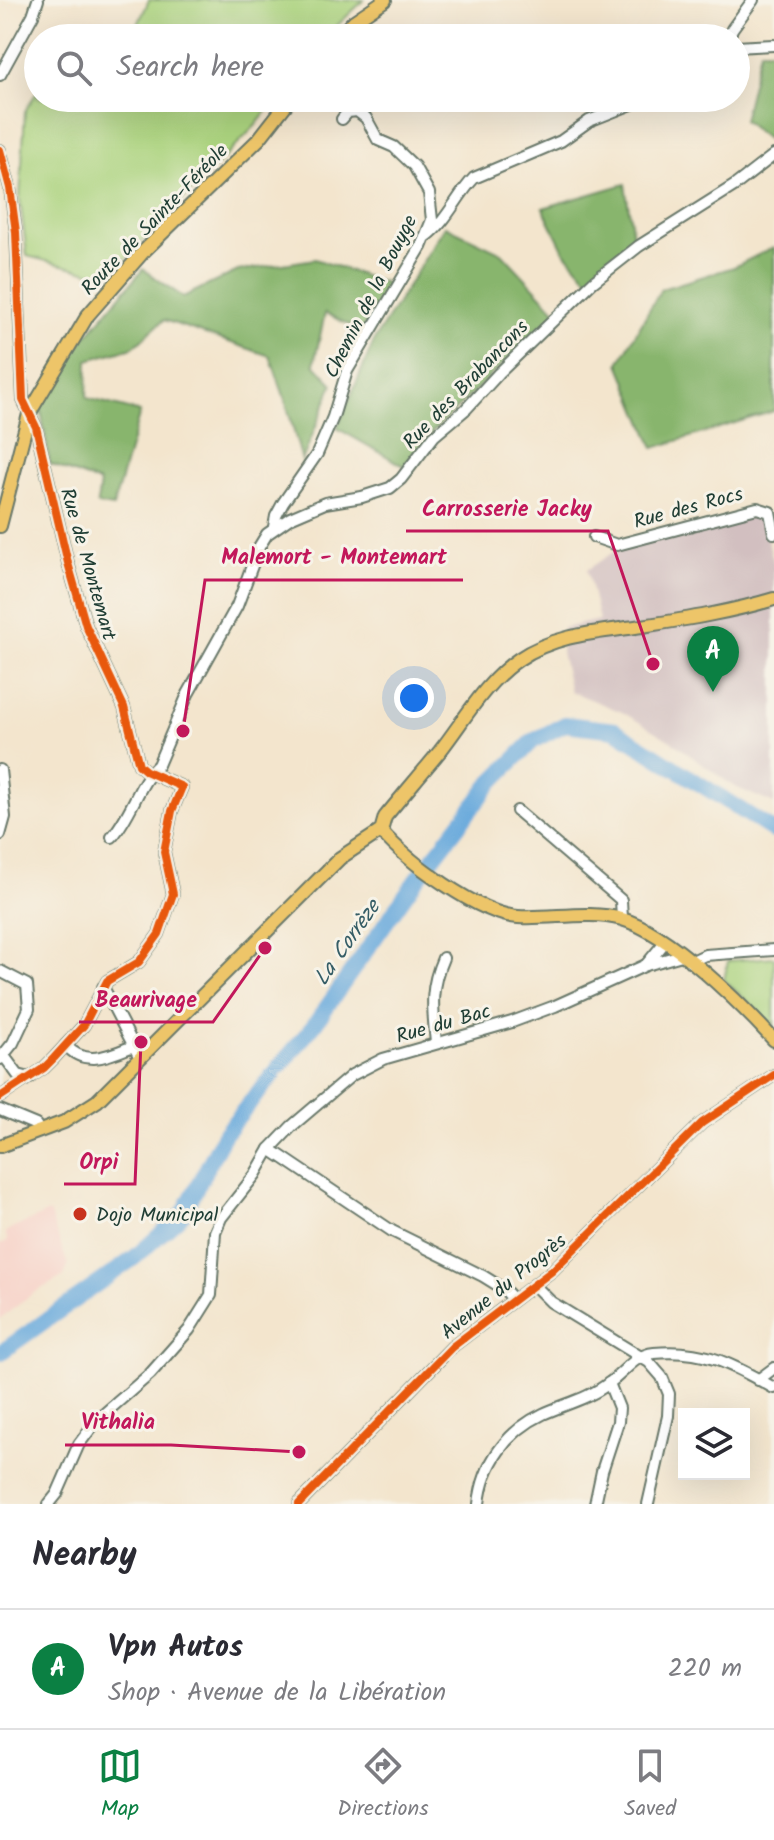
<!DOCTYPE html>
<html lang="en">
<head>
<meta charset="utf-8">
<style>
	:root { --surface:#fff; --page:#f2f2f3; --text:#2b2b33; --muted:#7c7c81; --line:#e1e1e2; --accent:#0b8043 }
	body { margin:0; font-family:Kalam,sans-serif; background:var(--page); color:var(--text) }
	.controls { position:absolute; right:24px; bottom:24px; display:grid; overflow:hidden; border-radius:0px; box-shadow:0 8px 32px #0002 }
	.controls button { width:72px; height:72px; display:grid; place-items:center; padding:0; border:0; border-bottom:2px solid var(--line); background:var(--surface); color:var(--text); font:40px sans-serif }
	.you { position:absolute; left:414px; top:698px; width:28px; height:28px; margin:-20px; border:6px solid #fff; border-radius:50%; background:#1a73e8; box-shadow:0 0 0 12px #1a73e833 }
	.badge { display:grid; place-items:center; width:52px; height:52px; border-radius:50%; background:var(--accent); color:#fff; font-size:26px; font-weight:700 }
	.pin { position:absolute; translate:-50% -66px; filter:drop-shadow(0 2px 4px #0008) }
	.pin::after { content:''; position:absolute; top:42px; width:28px; height:24px; background:inherit; clip-path:polygon(0 0,100% 0,50% 100%) }
	.list { margin:0; padding:0; list-style:none }
	h2 { display:flex; justify-content:space-between; align-items:center; height:104px; margin:0; padding:0 32px; font-size:34px }
	h2 small { font-size:26px; font-weight:400; color:var(--muted) }
	.list li { display:grid; grid-template-columns:52px 1fr auto; gap:24px; align-items:center; box-sizing:border-box; height:120px; padding:0 32px; border-top:2px solid var(--line) }
	.list b { display:block; font-size:30px; white-space:nowrap }
	.list p { margin:0; font-size:26px; white-space:nowrap; color:var(--muted) }
	.list em { font-size:26px; font-style:normal; color:var(--muted) }
	.icon { flex:none; width:44px; height:44px; fill:none; stroke:currentColor; stroke-width:2; stroke-linecap:round; stroke-linejoin:round }
	.map { position:relative; flex:none; width:774px; height:1504px; overflow:hidden }
	.search { position:absolute; background:var(--surface); box-shadow:0 8px 32px #0002; left:24px; right:24px; top:24px; height:88px; display:flex; align-items:center; gap:20px; box-sizing:border-box; padding:0 28px; border-radius:44px; color:var(--muted); font-size:30px }
	.sheet { height:224px; background:var(--surface) }
	nav { display:flex; justify-content:space-around; align-items:center; box-sizing:border-box; height:112px; border-top:2px solid var(--line); background:var(--surface); font-size:22px; color:var(--muted) }
	nav a { display:grid; justify-items:center; gap:4px }
	nav .on { color:var(--accent) }
	.map>svg:first-child { display:block }
</style>
</head>
<body>
<div class="map">
<svg width="774" height="1504" viewBox="0 0 774 1504">
	<rect width="100%" height="100%" fill="#f7f3e8"/>
	<filter id="ink" filterUnits="userSpaceOnUse"><feTurbulence type="fractalNoise" baseFrequency=".0125" numOctaves="2"/><feDisplacementMap in="SourceGraphic" scale="16" xChannelSelector="R" yChannelSelector="G"/><feConvolveMatrix kernelMatrix="1 2 1 2 8 2 1 2 1" color-interpolation-filters="sRGB"/></filter>
	<filter id="wash" filterUnits="userSpaceOnUse"><feTurbulence type="fractalNoise" baseFrequency=".006" numOctaves="4" result="noise"/><feDisplacementMap in="SourceGraphic" scale="32" xChannelSelector="R" yChannelSelector="G"/><feGaussianBlur stdDeviation="1.8" result="paint"/><feColorMatrix in="noise" values="0 0 0 0 0 0 0 0 0 0 0 0 0 0 0 0 0 1.4 0 .05"/><feComposite in="paint" operator="in"/></filter>
	<g filter="url(#wash)">
		<rect width="100%" height="100%" fill="#f3e5cd"/>
		<polygon fill="#f7d1c7" points="49,1212 68,1265 64,1276 32,1294 0,1319 0,1244 8,1241 5,1232"/>
		<polygon fill="#d2bfc0" points="761,514 774,564 774,804 733,786 671,741 622,712 570,691 561,652 563,628 599,620 587,570 615,551"/>
		<g fill="#abd37e" stroke="#658859" stroke-width="2">
			<polygon points="149,0 364,0 324,38 132,38"/>
			<polygon points="38,90 38,98 277,98 256,125 108,277 27,256 20,199 25,111"/>
			<polygon points="774,957 774,1026 724,980 728,961"/>
		</g>
		<g fill="#88b56d" stroke="#547950" stroke-width="2">
			<polygon points="760,50 774,50 774,145 743,120"/>
			<polygon points="625,184 634,242 612,257 589,280 564,251 543,208"/>
			<polygon points="445,226 502,253 557,312 432,432 404,466 337,428 375,339"/>
			<polygon points="774,247 774,411 654,448 619,363 661,289 734,267"/>
			<polygon points="315,259 391,285 361,331 325,313 314,364 333,384 302,461 285,399 270,356 164,320 133,347 88,360 87,398 140,412 113,507 97,504 100,483 50,464 40,405 82,341 143,269 183,297 238,271"/>
		</g>
		<g fill="none" stroke-linecap="round" stroke-linejoin="round">
			<polyline stroke="#68a9dc" stroke-width="16" points="0,1353 134,1258 183,1214 225,1133 314,1025 411,887 492,782 533,741 565,724 615,730 774,831"/>
		</g>
	</g>
	<g filter="url(#ink)">
		<g fill="none" stroke-linecap="round" stroke-linejoin="round">
			<g stroke="#69786a" stroke-width="14">
				<g id="minor">
					<polyline points="729,38 732,29 753,0"/>
					<polyline points="736,47 774,45"/>
					<polyline points="0,75 33,15 38,0"/>
					<polyline points="0,150 10,188 16,232 23,400 36,427 68,563 86,626 124,707 139,765 146,771 182,787 172,811 164,852 173,894 159,934 139,962 107,981 84,1025 54,1058 44,1068 0,1097"/>
					<path d="M427 236C447 221 457 196 474 178L561 141 589 121 647 98"/>
					<polyline points="274,527 276,516 283,503 317,454 333,417 347,371 421,247 432,220 429,193 414,166 394,147 378,140 366,118 357,111 348,112 342,119"/>
					<polyline points="594,537 617,545 757,508 770,512 774,533"/>
					<polyline points="0,770 5,817 0,835"/>
					<polyline points="517,811 621,900 622,919"/>
					<path d="M112 837C132 814 139 782 158 765L188 694 237 606 259 547 267 534 290 518 325 503 362 497 390 488 401 479 434 436 466 409 499 373 593 282 639 246 734 186 774 155"/>
					<polyline points="665,942 646,965 682,955"/>
					<polyline points="690,962 705,955 774,950"/>
					<polyline points="0,971 27,985 29,1009 13,1043 0,1059"/>
					<polyline points="103,987 140,1058"/>
					<path d="M436 1043C433 1010 429 990 443 958"/>
					<path d="M66 1045C84 1068 111 1055 133 1046"/>
					<polyline points="4,1056 18,1075 30,1078"/>
					<polyline points="0,1110 36,1125 39,1132"/>
					<polyline points="270,1149 392,1231 483,1276 504,1289 513,1299"/>
					<polyline points="534,1285 551,1302 649,1362 662,1377 669,1394 668,1416 648,1504"/>
					<polyline points="758,1380 774,1368"/>
					<polyline points="49,1504 57,1494 79,1444 97,1420 150,1374 189,1330 211,1295 215,1232 221,1218 255,1175 270,1149 292,1126 352,1075 383,1059 512,1022 555,1006 646,965"/>
					<polyline points="299,1504 452,1347 552,1271 702,1123 774,1075"/>
					<path d="M479 1504C483 1464 507 1431 543 1414 565 1404 590 1398 609 1383 625 1372 634 1355 654 1353 704 1348 733 1365 774 1388"/>
					<polyline points="595,1504 602,1471 618,1422 619,1408 609,1383"/>
				</g>
			</g>
			<g stroke="#69786a" stroke-width="16">
				<g id="major">
					<polyline points="337,38 354,21 385,0"/>
					<polyline points="0,526 29,414 88,315 144,251 259,139 291,98"/>
					<path d="M381 831C407 861 478 914 518 917 553 919 588 910 622 919 670 933 740 1003 774 1040"/>
					<path d="M0 1146 64 1122 97 1101 340 858 381 831 385 817C403 795 422 773 440 751 465 719 485 682 519 659 555 634 601 632 642 626 687 619 731 612 774 599"/>
				</g>
			</g>
			<use href="#minor" stroke="#fff" stroke-width="10"/>
			<use href="#major" stroke="#edc569" stroke-width="12"/>
			<g stroke="#f7f3e8" stroke-width="13">
				<g id="cycleway">
					<polyline points="0,150 10,188 16,232 23,400 36,427 68,563 86,626 124,707 139,765 146,771 182,787 172,811 164,852 173,894 159,934 139,962 107,981 84,1025 54,1058 44,1068 0,1097"/>
					<polyline points="299,1504 452,1347 552,1271 702,1123 774,1075"/>
				</g>
			</g>
			<use href="#cycleway" stroke="#e8590c" stroke-width="8"/>
		</g>
	</g>
	<circle fill="#c8321e" stroke="#f7f3e8" stroke-width="3" cx="80" cy="1214" r="8"/>
	<g text-anchor="middle" stroke-width="6" stroke-linejoin="round" paint-order="stroke">
		<g font-size="20" fill="#1f3d34" stroke="#f7f3e8">
			<text transform="translate(154 219) rotate(-46)" y="7">Route de Sainte-Féréole</text>
			<text transform="translate(370 296) rotate(-63)" y="7">Chemin de la Bouyge</text>
			<text transform="translate(465 384) rotate(-46)" y="7">Rue des Brabancons</text>
			<text transform="translate(688 507) rotate(-15)" y="7">Rue des Rocs</text>
			<text transform="translate(89 564) rotate(74)" y="7">Rue de Montemart</text>
			<text transform="translate(443 1023) rotate(-16)" y="7">Rue du Bac</text>
			<text transform="translate(503 1286) rotate(-39)" y="7">Avenue du Progrès</text>
		</g>
		<g font-size="20" fill="#1f3d34" stroke="#f7f3e8" text-anchor="start">
			<text x="96" y="1221">Dojo Municipal</text>
		</g>
		<g font-size="22" font-style="italic" fill="#355d66" stroke="#f7f3e8">
			<text transform="translate(346 942) rotate(-55)" y="8">La Corrèze</text>
		</g>
	</g>
	<path fill="none" stroke="#c2185b" stroke-width="3" d="M653 664L608 531H406M183 731L205 580H463M265 948L213 1022H79M141 1042L135 1184H64M299 1452L171 1445H65"/>
	<g fill="#c2185b" stroke="#f7f3e8" stroke-width="3">
		<circle cx="653" cy="664" r="8"/>
		<circle cx="183" cy="731" r="8"/>
		<circle cx="265" cy="948" r="8"/>
		<circle cx="141" cy="1042" r="8"/>
		<circle cx="299" cy="1452" r="8"/>
	</g>
	<g font-size="22" text-anchor="middle" font-weight="bold" fill="#c2185b" stroke="#f7f3e8" stroke-width="6" stroke-linejoin="round" paint-order="stroke">
		<text x="507" y="516">Carrosserie Jacky</text>
		<text x="334" y="564">Malemort - Montemart</text>
		<text x="146" y="1007">Beaurivage</text>
		<text x="99" y="1169">Orpi</text>
		<text x="118" y="1429">Vithalia</text>
	</g>
</svg>
<div class="controls">
<button><svg class="icon" aria-label="layers" viewBox="0 0 24 24"><path d="M12 4l9 5-9 5-9-5zM3 14l9 5 9-5"/></svg></button>
</div>
<div class="you"></div>
<div class="pin badge" style="left:713px;top:692px">A</div>
<div class="search"><svg class="icon" aria-label="search" viewBox="0 0 24 24"><circle cx="10" cy="10" r="6"/><path d="M15 15l6 6"/></svg>Search here</div>
</div>
<section class="sheet">
<h2>Nearby<small></small></h2>
<ul class="list">
<li><span class="badge">A</span><div><b>Vpn Autos</b><p>Shop · Avenue de la Libération</p></div><em>220 m</em></li>
</ul>
</section>
<nav>
<a class="on"><svg class="icon" aria-label="map" viewBox="0 0 24 24"><path d="M3 6l6-2 6 2 6-2v14l-6 2-6-2-6 2zM9 4v14M15 6v14"/></svg>Map</a>
<a><svg class="icon" aria-label="directions" viewBox="0 0 24 24"><path d="M12 3l9 9-9 9-9-9zM9 14v-3h6M13 9l2 2-2 2"/></svg>Directions</a>
<a><svg class="icon" aria-label="saved" viewBox="0 0 24 24"><path d="M7 4h10v16l-5-4-5 4z"/></svg>Saved</a>
</nav>
</body>
</html>
